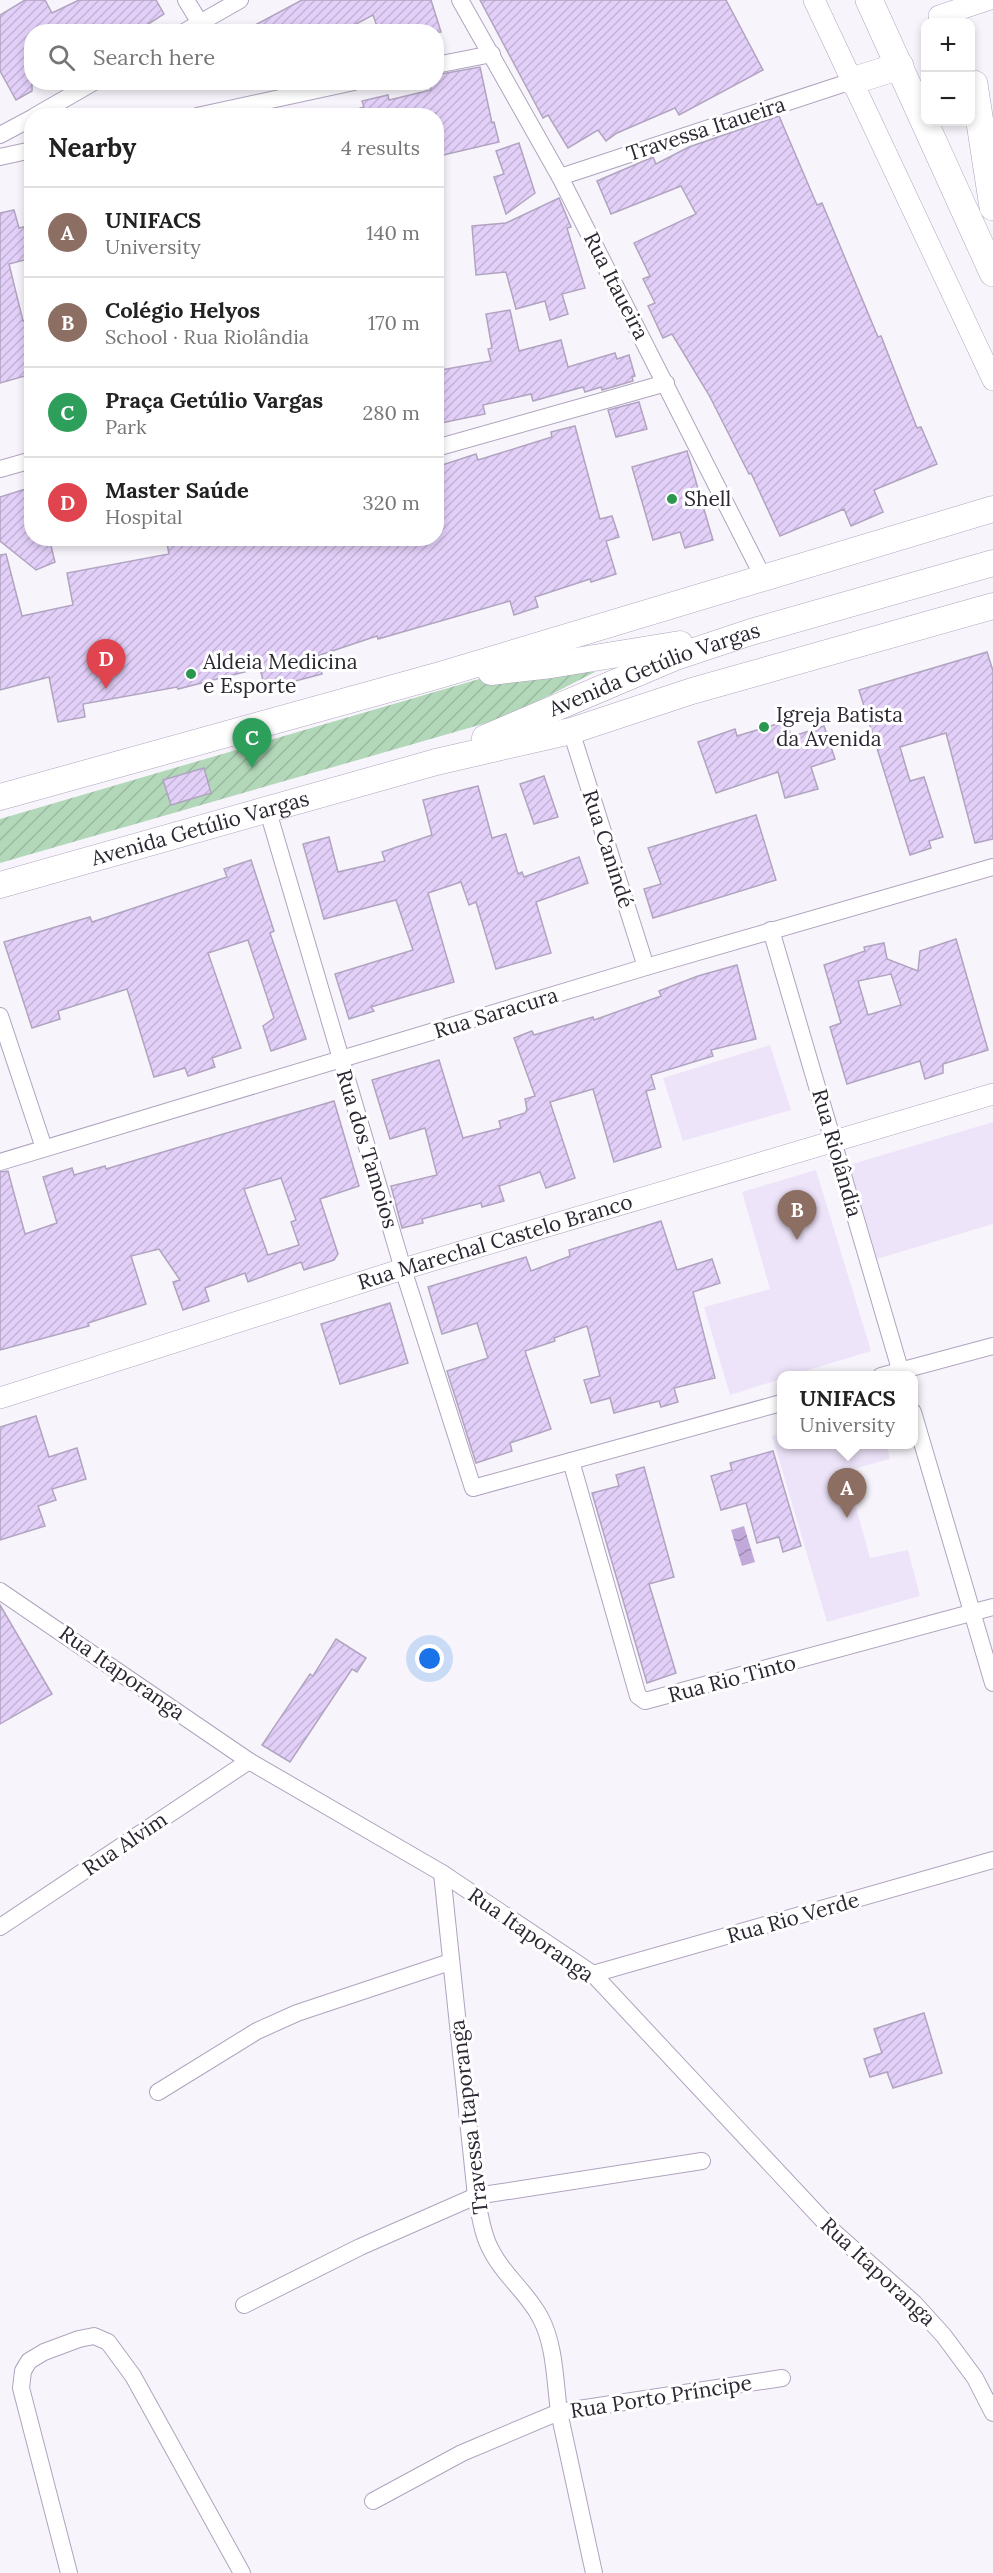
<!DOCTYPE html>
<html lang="en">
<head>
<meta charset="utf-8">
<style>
	:root { --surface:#fff; --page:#f2f2f2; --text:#222; --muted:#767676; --line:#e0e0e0; --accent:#b45309 }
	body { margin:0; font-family:Lora,serif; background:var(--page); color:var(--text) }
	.controls { position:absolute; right:18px; top:18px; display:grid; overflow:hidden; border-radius:12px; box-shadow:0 3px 9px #0003 }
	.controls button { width:54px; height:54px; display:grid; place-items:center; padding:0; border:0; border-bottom:2px solid var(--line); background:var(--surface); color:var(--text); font:30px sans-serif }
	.you { position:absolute; left:430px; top:1659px; width:21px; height:21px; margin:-15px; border:4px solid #fff; border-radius:50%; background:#1a73e8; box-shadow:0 0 0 9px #1a73e833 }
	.badge { display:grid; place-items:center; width:39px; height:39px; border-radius:50%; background:var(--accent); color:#fff; font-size:20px; font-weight:700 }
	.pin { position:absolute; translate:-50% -50px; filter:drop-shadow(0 2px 3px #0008) }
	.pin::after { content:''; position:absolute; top:32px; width:21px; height:18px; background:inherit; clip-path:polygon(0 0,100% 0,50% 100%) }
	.popup { position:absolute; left:777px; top:1371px; width:141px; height:78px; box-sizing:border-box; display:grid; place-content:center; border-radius:12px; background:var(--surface); filter:drop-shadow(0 2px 4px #0005); font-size:20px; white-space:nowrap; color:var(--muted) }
	.popup b { font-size:22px; color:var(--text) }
	.popup::after { content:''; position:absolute; left:50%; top:100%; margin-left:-12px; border:12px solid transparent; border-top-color:var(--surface) }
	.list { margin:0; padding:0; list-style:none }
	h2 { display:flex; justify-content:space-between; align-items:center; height:78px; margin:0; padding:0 24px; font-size:26px }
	h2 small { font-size:20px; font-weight:400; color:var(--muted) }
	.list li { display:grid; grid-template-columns:39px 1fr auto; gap:18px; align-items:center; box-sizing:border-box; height:90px; padding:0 24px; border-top:2px solid var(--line) }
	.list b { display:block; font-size:22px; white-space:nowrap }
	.list p { margin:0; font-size:20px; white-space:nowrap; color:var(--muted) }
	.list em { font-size:20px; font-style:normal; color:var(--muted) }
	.icon { flex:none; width:33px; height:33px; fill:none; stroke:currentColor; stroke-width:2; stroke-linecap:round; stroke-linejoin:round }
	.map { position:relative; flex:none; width:993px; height:2573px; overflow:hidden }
	.search { position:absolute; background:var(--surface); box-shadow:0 3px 9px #0003; left:24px; top:24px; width:420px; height:66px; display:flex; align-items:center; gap:15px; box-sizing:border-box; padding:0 21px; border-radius:24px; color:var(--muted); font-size:22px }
	.panel { position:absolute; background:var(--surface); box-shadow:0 3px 9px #0003; left:24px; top:108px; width:420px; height:438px; border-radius:24px }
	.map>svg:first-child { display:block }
</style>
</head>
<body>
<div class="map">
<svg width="993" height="2573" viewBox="0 0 993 2573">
	<defs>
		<pattern id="garden-furrows" width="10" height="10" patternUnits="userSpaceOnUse" patternTransform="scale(1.5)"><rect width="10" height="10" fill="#b2d8b9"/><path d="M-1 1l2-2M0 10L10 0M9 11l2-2" fill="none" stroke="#99b9a0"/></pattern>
		<pattern id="water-waves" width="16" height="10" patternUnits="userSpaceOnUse" patternTransform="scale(1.5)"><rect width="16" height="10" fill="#c1a9da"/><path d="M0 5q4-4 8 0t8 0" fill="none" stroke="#9d8ab1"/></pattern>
		<pattern id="building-hatch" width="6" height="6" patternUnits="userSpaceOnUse" patternTransform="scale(1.5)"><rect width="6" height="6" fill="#e3d0f9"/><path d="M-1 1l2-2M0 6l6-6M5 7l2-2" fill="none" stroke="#c3b3d6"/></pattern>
	</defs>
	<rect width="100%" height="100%" fill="#f7f5fb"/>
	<g fill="#eee4fa">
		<polygon points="770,1045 791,1110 683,1141 663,1078"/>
		<polygon points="993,1122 993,1224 877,1259 849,1165"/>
		<polygon points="816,1170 871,1351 792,1375 781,1376 781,1379 730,1395 704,1307 770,1289 742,1192"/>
		<polygon points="781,1433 781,1444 886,1445 890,1459 846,1471 870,1558 908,1550 920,1596 827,1622 772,1436"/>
	</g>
	<polygon fill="url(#garden-furrows)" points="513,669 595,672 507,717 0,863 0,819"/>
	<polygon fill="url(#water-waves)" points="744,1526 755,1562 742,1566 731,1530"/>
	<g fill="url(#building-hatch)" stroke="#b1a4c0" stroke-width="1.5" fill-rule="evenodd">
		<polygon points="25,0 45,0 52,13 79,0 156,0 164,14 136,32 32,32 32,91 16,100 0,71 0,15"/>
		<polygon points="302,0 431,0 441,32 379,32 373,15 341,32 242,32"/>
		<polygon points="480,0 726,0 763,70 679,115 675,108 617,133 606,141 598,130 568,148 548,115 543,118"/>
		<polygon points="480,67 492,123 494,122 499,142 443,155 436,113 354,116 354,110 364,107 362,101 388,95 389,100 431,90 430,82 436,82 436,75"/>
		<polygon points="779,116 817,205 822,203 878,337 881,336 917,428 921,427 937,464 874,490 883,512 851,526 844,509 780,536 751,473 749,474 709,395 672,334 663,338 648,306 655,303 643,279 650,276 634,243 696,214 681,186 611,214 597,181 653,157 656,164 689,147"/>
		<polygon points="519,143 535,193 506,214 494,177 504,174 496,151"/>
		<polygon points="559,198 571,227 567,228 585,288 562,294 568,314 550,320 545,301 516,309 506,272 476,275 472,226 506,223"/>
		<polygon points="14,210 19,228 32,225 32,258 9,264 23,321 32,318 32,374 0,383 0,213"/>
		<polygon points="510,310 519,351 561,340 568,367 615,353 617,359 629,355 635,376 632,377 633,381 602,390 601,387 585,392 583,387 533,401 531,394 483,405 485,414 436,424 436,371 491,361 488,349 492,348 486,314"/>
		<polygon points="639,402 647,429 616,437 608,410"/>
		<polygon points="575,426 600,519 612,516 619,537 606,541 616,574 591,582 590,579 535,597 538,607 514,615 510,601 378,639 377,636 317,656 322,674 265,689 260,668 178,689 177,687 83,704 85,717 58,722 49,677 0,690 0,555 6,554 22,616 73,605 67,573 169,554 166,538 436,538 436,467 476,454 478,460 523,446 552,437 551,432"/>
		<polygon points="687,451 713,540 685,548 680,532 653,540 632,467"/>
		<polygon points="32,487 32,538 49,538 55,562 36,570 0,541 0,497"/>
		<polygon points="987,652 993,671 993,839 975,843 946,733 900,747 910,781 924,777 943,837 929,841 931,848 910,855 859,690"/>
		<polygon points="787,721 791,737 824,726 835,759 811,767 818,789 785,798 778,772 716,793 698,742 735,729 737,736"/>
		<polygon points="204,768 211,793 171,805 163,780"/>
		<polygon points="544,776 558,817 534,824 520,784"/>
		<polygon points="478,786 492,838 506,834 518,874 522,872 524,877 579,857 588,883 536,902 551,953 496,969 476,902 469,905 461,882 428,893 454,982 371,1007 374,1011 349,1019 335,974 413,950 396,900 324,919 303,844 329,837 338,872 385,861 382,852 432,835 423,800"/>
		<polygon points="756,815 776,880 653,918 644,889 661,884 648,848"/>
		<polygon points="251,860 274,931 270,933 306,1039 271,1051 263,1026 274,1018 248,940 208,953 241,1048 212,1058 215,1067 188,1076 185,1068 154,1077 127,989 58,1011 60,1019 32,1028 4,942 90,917 92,922 227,877 224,869"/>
		<path d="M956 939 988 1050 943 1064V1073L925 1079 920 1061 847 1084 830 1027 841 1023 824 965 865 951 864 947 884 943 887 959 918 971 920 951ZM891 974 901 1005 868 1015 858 981Z"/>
		<polygon points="737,965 756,1039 711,1050 713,1056 651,1075 655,1089 646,1091 661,1147 614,1162 593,1089 550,1102 575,1178 546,1188 540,1172 499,1186 504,1201 482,1207 481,1203 422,1219 423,1223 402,1228 391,1186 437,1175 425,1128 390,1139 372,1080 439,1060 463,1138 501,1128 499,1121 525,1113 527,1109 525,1099 535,1096 514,1038 532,1031 534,1035 593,1017 594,1020 661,996 659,991 698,976"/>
		<path d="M334 1101 359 1186 320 1199 338 1254 334 1260 304 1270 301 1262 248 1282 245 1273 205 1288 209 1301 183 1310 173 1282 180 1280 159 1249 131 1256 146 1304 88 1323 89 1326 0 1350V1172L8 1171 25 1234 57 1223 43 1177 72 1168 74 1175 105 1166 106 1169ZM281 1178 296 1220 291 1222 299 1245 268 1255 244 1189Z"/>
		<polygon points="661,1221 677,1270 712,1259 720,1283 693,1292 715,1378 674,1388 678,1402 661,1407 659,1401 614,1413 610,1398 591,1403 584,1380 600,1376 587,1326 554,1338 555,1341 525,1351 551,1429 510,1443 512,1451 476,1463 447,1371 488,1358 477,1323 442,1334 428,1287 526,1257 531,1271 570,1256 569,1250"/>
		<polygon points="390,1303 408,1363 340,1384 321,1324"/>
		<polygon points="36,1416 49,1457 77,1448 86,1479 52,1489 56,1500 38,1506 45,1526 0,1540 0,1427"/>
		<polygon points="773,1451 801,1546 783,1552 779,1537 757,1543 746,1503 721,1510 711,1476 732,1470 730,1463"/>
		<polygon points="644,1467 674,1577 649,1584 676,1673 647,1683 592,1493 619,1486 616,1475"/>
		<polygon points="0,1605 52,1694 0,1724"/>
		<polygon points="336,1639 366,1658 357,1672 352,1669 290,1762 262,1745 310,1674 313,1676"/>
		<polygon points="924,2013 942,2073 893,2088 887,2072 870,2077 864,2059 882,2053 874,2029"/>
	</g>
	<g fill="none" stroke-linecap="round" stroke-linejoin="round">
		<g stroke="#b0a3bf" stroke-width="18">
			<g id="minor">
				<polyline points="186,0 200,23"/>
				<polyline points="460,0 560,177 763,577"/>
				<polyline points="184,32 240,0"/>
				<polyline points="436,65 492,54"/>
				<polyline points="35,116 94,82"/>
				<polyline points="197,116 354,82"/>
				<polyline points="0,135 32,118"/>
				<polyline points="0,157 32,150"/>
				<polyline points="560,177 852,81"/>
				<polyline points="436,448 666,383"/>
				<polyline points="0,469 32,460"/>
				<polyline points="571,731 646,967"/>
				<polyline points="267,808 403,1269 473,1488 781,1403"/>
				<polyline points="771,930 902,1376"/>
				<polyline points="0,1016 44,1148"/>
				<polyline points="0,1162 646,967 993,867"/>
				<polyline points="881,1376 993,1346"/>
				<polyline points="913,1412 993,1683"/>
				<polyline points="571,1461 638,1696 645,1701 993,1607"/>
				<polyline points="0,1591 249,1761 442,1873 593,1974 834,2232 914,2303 944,2336 975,2378 993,2413"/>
				<polyline points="0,1927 249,1761"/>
				<polyline points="593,1974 993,1860"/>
				<polyline points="158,2092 257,2031 297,2013 450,1962"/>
				<polyline points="244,2305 360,2247 476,2196 702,2161"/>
				<path d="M373 2501 462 2453 559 2412C555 2382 555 2344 540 2317 527 2292 503 2275 491 2250 482 2234 480 2214 476 2196L442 1873"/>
				<polyline points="69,2573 21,2388 23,2371 29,2361 44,2352 79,2339 94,2336 108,2342 133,2376 242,2573"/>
				<polyline points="594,2573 559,2412 782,2378"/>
			</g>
		</g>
		<g stroke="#b0a3bf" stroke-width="22">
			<g id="tertiary">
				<polyline points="814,0 993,380"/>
				<polyline points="939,16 987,0"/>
				<path id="s1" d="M0 1398 403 1269 993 1094"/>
			</g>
		</g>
		<g stroke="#b0a3bf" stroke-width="27">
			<g id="primary">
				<polyline points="491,672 551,665 680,644"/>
				<path id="s2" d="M485 738 673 658 751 632 993 563"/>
				<polyline points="0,797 440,675 993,509"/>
				<path id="s3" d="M0 885 436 762 571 731 692 691 993 606"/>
			</g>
		</g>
		<g stroke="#b0a3bf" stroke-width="28">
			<g id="trunk">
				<polyline points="869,0 993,273"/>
				<polyline points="852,81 900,66"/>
				<polyline points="974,84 993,207"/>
			</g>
		</g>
		<use href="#minor" stroke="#fff" stroke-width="16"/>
		<use href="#tertiary" stroke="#fff" stroke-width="21"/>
		<use href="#primary" stroke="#fff" stroke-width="26"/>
		<use href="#trunk" stroke="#fff" stroke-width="27"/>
	</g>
	<g fill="#2b964e" stroke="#fff" stroke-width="2">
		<circle cx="672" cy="499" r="6"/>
		<circle cx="191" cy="674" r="6"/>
		<circle cx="764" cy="727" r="6"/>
	</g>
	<g text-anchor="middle" stroke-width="6" stroke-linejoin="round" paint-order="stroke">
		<g font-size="21" fill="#2c2732" stroke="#fff">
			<text transform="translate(706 129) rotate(-18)" y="7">Travessa Itaueira</text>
			<text transform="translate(616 286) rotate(63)" y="7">Rua Itaueira</text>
			<text dy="7" stroke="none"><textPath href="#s2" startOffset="183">Avenida Getúlio Vargas</textPath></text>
			<text dy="7" stroke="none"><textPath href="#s3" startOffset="208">Avenida Getúlio Vargas</textPath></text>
			<text transform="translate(608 849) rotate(72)" y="7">Rua Canindé</text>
			<text transform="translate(496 1013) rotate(-17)" y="7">Rua Saracura</text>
			<text transform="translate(367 1149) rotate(73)" y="7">Rua dos Tamoios</text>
			<text transform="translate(837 1153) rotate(74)" y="7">Rua Riolândia</text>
			<text dy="7" stroke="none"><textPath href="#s1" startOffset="519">Rua Marechal Castelo Branco</textPath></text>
			<text transform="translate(122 1673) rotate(35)" y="7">Rua Itaporanga</text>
			<text transform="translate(732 1679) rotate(-15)" y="7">Rua Rio Tinto</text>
			<text transform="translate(125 1844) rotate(-34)" y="7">Rua Alvim</text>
			<text transform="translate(793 1918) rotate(-16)" y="7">Rua Rio Verde</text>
			<text transform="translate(531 1935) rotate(35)" y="7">Rua Itaporanga</text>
			<text transform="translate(469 2117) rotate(-97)" y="7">Travessa Itaporanga</text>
			<text transform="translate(878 2272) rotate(43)" y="7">Rua Itaporanga</text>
			<text transform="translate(661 2397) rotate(-9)" y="7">Rua Porto Príncipe</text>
		</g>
		<g font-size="21" fill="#2c2732" stroke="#fff" text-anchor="start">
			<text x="684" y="506">Shell</text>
			<text x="203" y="669">Aldeia Medicina<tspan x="203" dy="24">e Esporte</tspan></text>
			<text x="776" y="722">Igreja Batista<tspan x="776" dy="24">da Avenida</tspan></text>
		</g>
	</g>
</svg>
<div class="controls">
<button>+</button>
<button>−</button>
</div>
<div class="you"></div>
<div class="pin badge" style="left:847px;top:1518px;background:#8d6e63">A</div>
<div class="popup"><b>UNIFACS</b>University</div>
<div class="pin badge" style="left:797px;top:1240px;background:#8d6e63">B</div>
<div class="pin badge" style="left:252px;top:768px;background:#2e9e5b">C</div>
<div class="pin badge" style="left:106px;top:689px;background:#e0444e">D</div>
<div class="search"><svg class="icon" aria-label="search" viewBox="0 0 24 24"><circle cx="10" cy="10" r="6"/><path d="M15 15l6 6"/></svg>Search here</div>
<section class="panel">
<h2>Nearby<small>4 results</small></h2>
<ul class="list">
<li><span class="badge" style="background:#8d6e63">A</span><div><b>UNIFACS</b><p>University</p></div><em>140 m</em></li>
<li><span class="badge" style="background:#8d6e63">B</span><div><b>Colégio Helyos</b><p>School · Rua Riolândia</p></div><em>170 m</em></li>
<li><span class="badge" style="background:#2e9e5b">C</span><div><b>Praça Getúlio Vargas</b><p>Park</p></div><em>280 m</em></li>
<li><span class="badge" style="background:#e0444e">D</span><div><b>Master Saúde</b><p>Hospital</p></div><em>320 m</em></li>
</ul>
</section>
</div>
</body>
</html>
